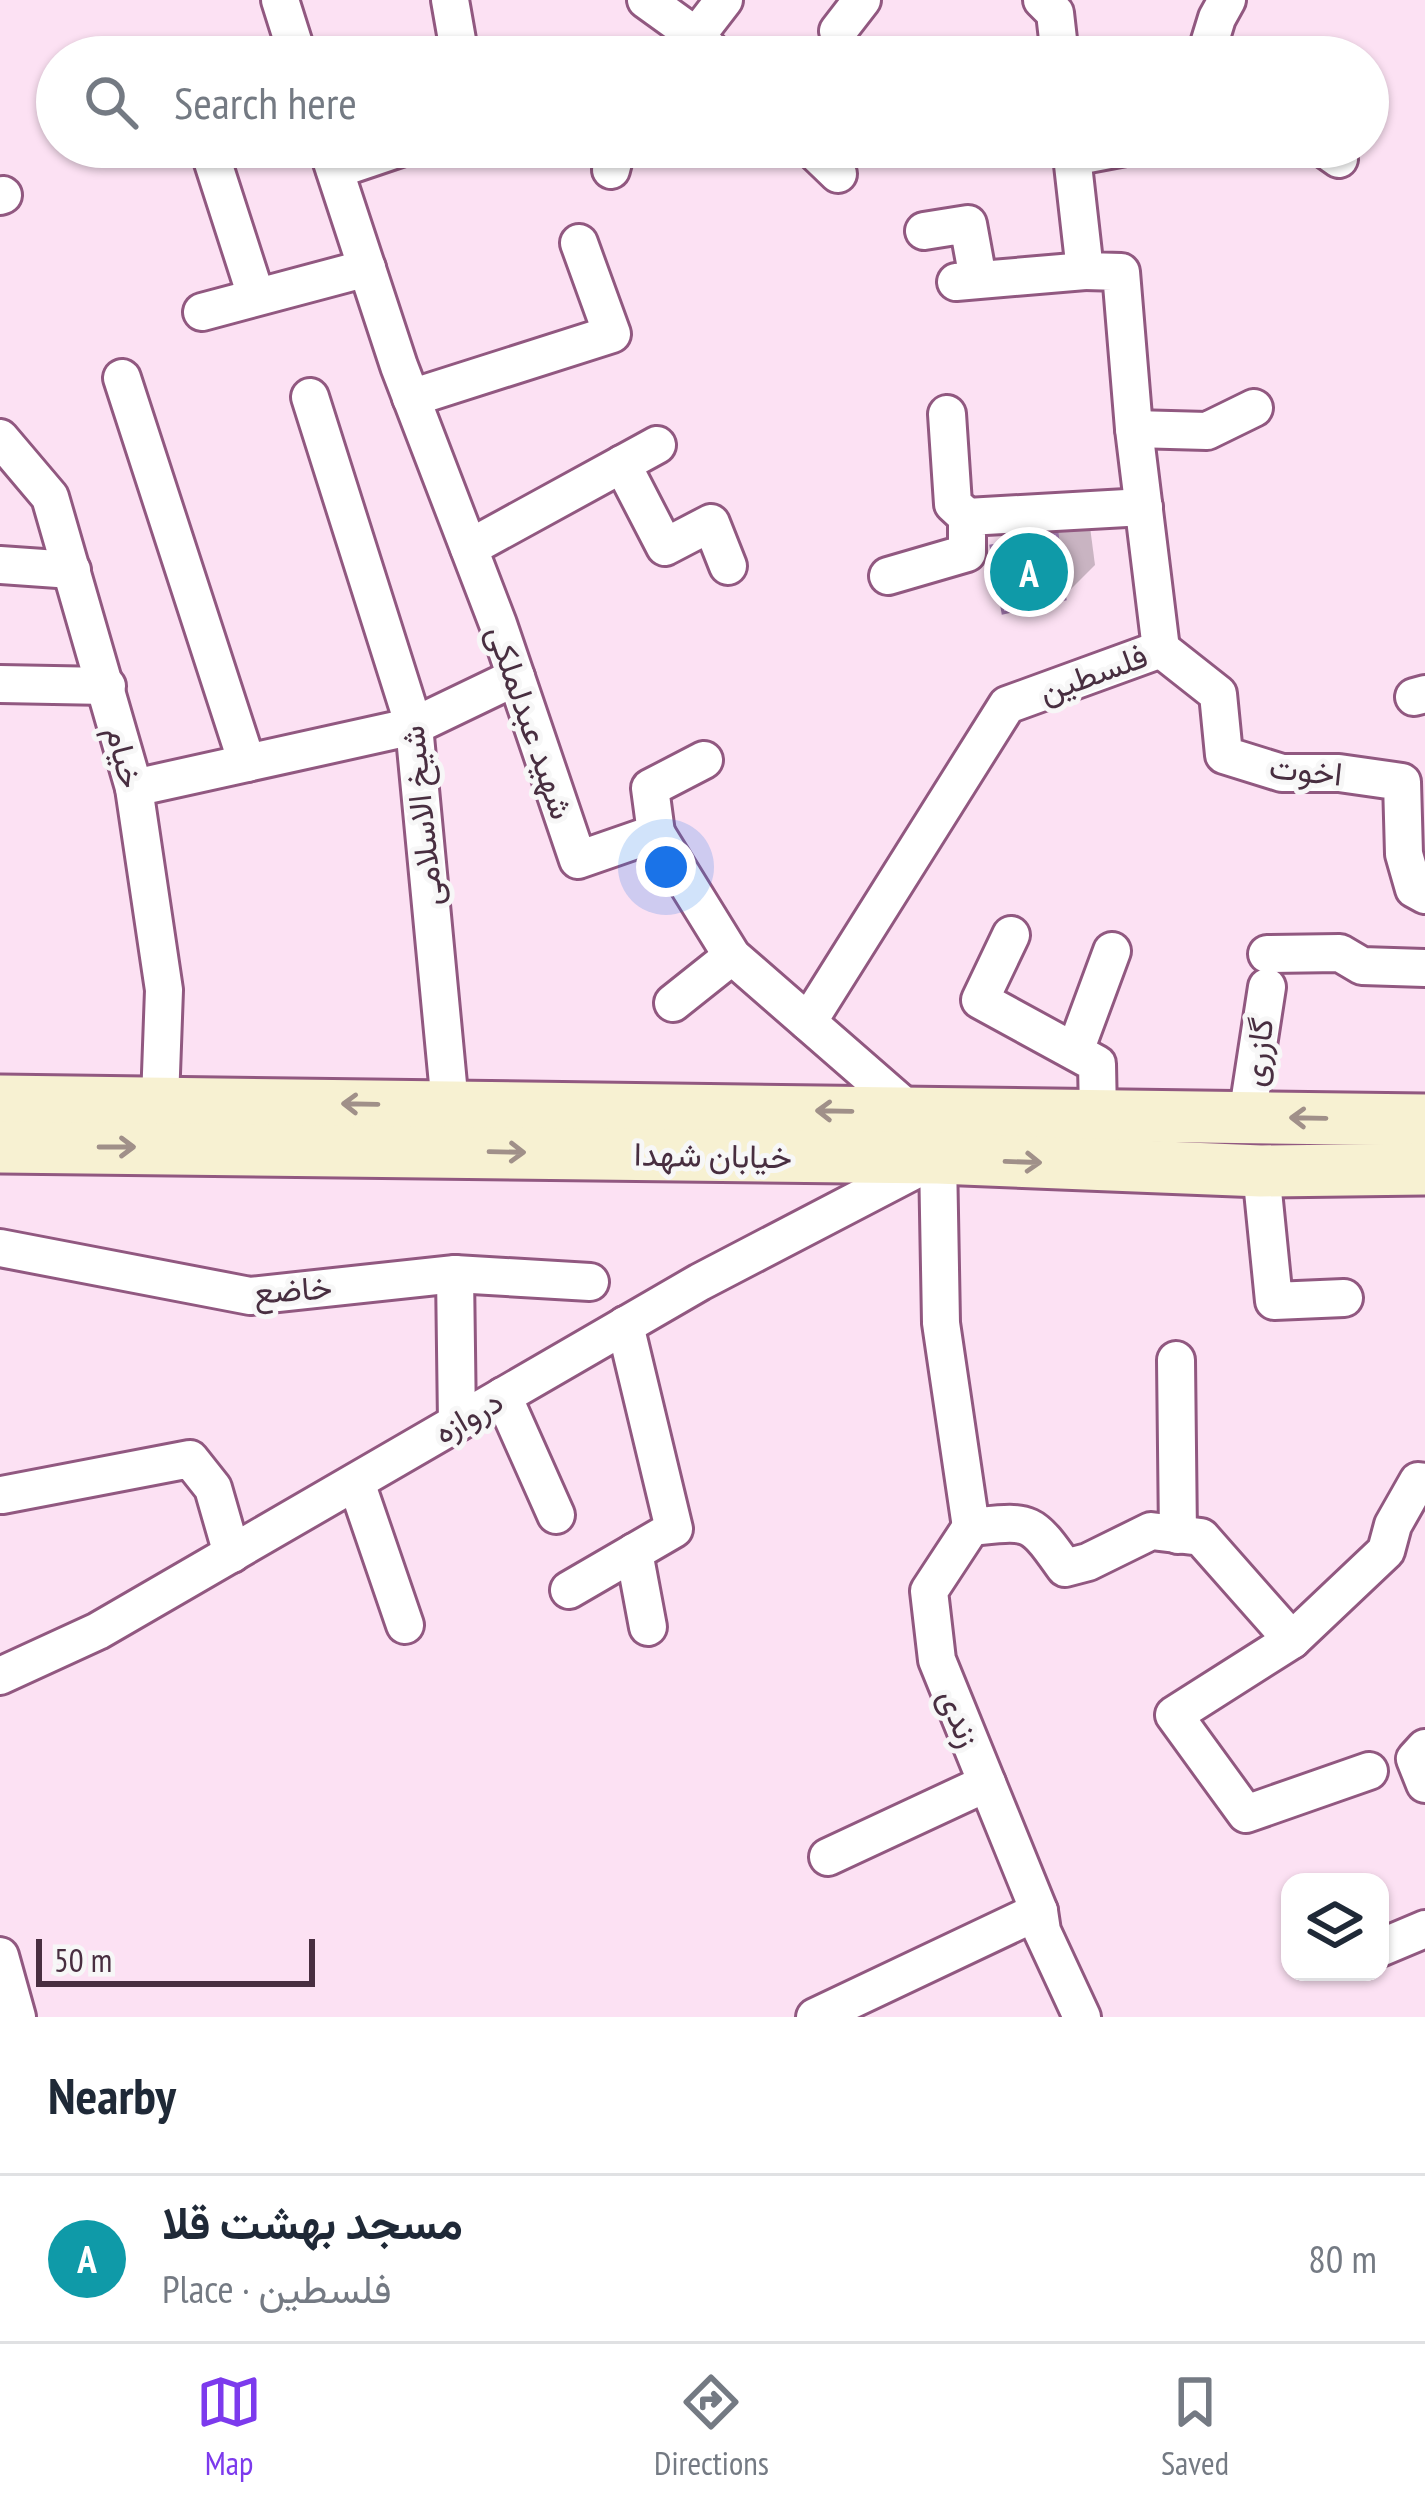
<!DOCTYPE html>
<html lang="en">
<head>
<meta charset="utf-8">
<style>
	:root { --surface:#fff; --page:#f2f2f3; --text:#1f2937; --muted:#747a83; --line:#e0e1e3; --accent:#7c3aed }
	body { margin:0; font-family:"PT Sans Narrow",Vazirmatn,sans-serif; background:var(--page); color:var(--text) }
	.controls { position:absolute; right:36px; bottom:36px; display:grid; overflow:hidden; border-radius:24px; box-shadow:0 3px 9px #0004 }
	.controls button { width:108px; height:108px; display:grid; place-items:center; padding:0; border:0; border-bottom:3px solid var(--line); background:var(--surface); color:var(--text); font:60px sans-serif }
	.scale { position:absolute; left:36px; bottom:30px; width:279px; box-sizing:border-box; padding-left:12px; border:6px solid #482e40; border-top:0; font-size:33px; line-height:42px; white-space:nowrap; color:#482e40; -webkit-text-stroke:9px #f7f7f7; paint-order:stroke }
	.you { position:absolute; left:666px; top:867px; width:42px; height:42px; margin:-30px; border:9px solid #fff; border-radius:50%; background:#1a73e8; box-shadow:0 0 0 18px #1a73e833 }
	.badge { display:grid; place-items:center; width:78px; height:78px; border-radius:50%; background:var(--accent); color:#fff; font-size:39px; font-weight:700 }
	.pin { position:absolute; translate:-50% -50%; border:6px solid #fff; box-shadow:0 3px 12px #0006 }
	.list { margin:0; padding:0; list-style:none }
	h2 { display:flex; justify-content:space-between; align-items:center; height:156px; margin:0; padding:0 48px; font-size:51px }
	h2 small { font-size:39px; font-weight:400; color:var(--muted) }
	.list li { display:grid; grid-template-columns:78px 1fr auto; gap:36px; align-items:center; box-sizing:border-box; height:168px; padding:0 48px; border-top:3px solid var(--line) }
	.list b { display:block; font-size:45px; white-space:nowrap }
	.list p { margin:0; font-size:39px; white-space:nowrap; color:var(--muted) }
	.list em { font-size:39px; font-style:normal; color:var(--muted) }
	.icon { flex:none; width:66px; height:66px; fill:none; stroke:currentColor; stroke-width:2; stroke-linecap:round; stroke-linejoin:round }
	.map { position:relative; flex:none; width:1425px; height:2017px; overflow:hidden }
	.search { position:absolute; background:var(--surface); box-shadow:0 3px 9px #0004; left:36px; right:36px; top:36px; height:132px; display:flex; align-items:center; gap:30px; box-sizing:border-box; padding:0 42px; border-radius:66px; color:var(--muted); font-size:45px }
	.sheet { height:324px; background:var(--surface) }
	nav { display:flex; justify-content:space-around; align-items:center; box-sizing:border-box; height:168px; border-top:3px solid var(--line); background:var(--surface); font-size:33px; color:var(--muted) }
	nav a { display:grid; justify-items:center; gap:6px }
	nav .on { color:var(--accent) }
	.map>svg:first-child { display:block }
</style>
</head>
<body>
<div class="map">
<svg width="1425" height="2017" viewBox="0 0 1425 2017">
	<rect width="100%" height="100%" fill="#fce1f3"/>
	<polygon fill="#0003" points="1087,504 1095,565 1064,596 994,547 1025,516"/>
	<polygon fill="#e6b5f3" stroke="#a379af" stroke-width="3" points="1057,533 1065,599 1003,613 991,546"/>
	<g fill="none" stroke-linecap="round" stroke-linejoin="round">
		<g stroke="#915880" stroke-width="42">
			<g id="minor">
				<polyline points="280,0 298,57"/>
				<polyline points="450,0 460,57"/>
				<polyline points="646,0 696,36 717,57"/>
				<polyline points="1042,0 1055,13 1060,57"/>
				<polyline points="838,31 862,0"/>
				<polyline points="680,57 724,0"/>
				<polyline points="1205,57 1217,18 1227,0"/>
				<polyline points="208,147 256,296"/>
				<polyline points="327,147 399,366 498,624 578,860 656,833 732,956 911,1112"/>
				<polyline points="810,147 838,174"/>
				<polyline points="1322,147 1339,159"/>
				<polyline points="1072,157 1125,147"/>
				<polyline points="335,170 403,147"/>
				<polyline points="611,170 617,147"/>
				<polyline points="0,196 3,195"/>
				<polyline points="924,231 968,224 978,279"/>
				<polyline points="956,282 1085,271"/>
				<polyline points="202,312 367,268"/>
				<polyline points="122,378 247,763"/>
				<polyline points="310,397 414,726 450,1105"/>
				<polyline points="411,398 612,334 579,243"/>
				<polyline points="947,414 953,504 967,517"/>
				<polyline points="1134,429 1207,431 1254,408"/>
				<polyline points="0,438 50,497 134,788 164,990 160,1101"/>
				<polyline points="622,464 665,547 711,523 728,566"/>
				<polyline points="469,548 657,445"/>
				<polyline points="0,565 72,570"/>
				<polyline points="888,576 967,553 967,517 1144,507"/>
				<polyline points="1161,649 1218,694 1224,755 1282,773 1339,773 1402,782 1404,854 1414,889 1425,895"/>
				<polyline points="0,684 107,686"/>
				<polyline points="1414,697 1425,694"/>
				<polyline points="134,788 414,726 516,677"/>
				<polyline points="656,833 650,788 704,760"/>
				<polyline points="1011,935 980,1000 1097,1064 1098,1114"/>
				<polyline points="1267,954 1340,953 1362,966 1425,968"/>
				<polyline points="673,1003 732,956"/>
				<polyline points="808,1022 1007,705 1161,649 1134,429 1121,272 1085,271 1071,147"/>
				<polyline points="1075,1051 1112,951"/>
				<polyline points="1247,1117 1267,987"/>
				<polyline points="1261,1171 1274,1301 1344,1298"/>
				<polyline points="0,1248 250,1296 455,1274 590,1282"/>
				<polyline points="455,1274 457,1423"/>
				<polyline points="1176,1360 1178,1535"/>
				<polyline points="503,1396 556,1515"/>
				<polyline points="356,1482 405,1625"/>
				<polyline points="2,1495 190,1459 213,1488 232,1554"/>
				<polyline points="971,1527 929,1591 937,1660 1039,1911 1042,1931 1082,2017"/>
				<polyline points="634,1552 648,1627"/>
				<polyline points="569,1590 674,1529 625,1325"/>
				<path d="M0 1676 98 1631 700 1282 938 1158 941 1323 971 1527C1030 1521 1030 1518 1065 1568L1088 1562 1151 1531 1201 1537 1292 1640"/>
				<polyline points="1425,1748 1415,1759 1425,1784"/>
				<polyline points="1369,1771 1246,1814 1174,1715 1292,1640 1386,1551 1393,1525 1418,1481 1425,1482"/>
				<polyline points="828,1857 987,1783"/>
				<polyline points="1380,1948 1425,1929"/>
				<polyline points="0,1956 17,2017"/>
				<polyline points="815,2017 1039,1911"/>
			</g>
		</g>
		<g stroke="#915880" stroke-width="57">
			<g id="secondary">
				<polyline points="0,1101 1425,1120"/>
				<polyline points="0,1147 938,1158 1261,1171 1425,1169"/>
			</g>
		</g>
		<use href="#minor" stroke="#fff" stroke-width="36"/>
		<use href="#secondary" stroke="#f7f1d2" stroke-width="51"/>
	</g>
	<defs><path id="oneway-shaft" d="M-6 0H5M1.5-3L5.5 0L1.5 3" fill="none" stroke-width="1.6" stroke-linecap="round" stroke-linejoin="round" transform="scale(3)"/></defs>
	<g stroke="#a09089">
		<use href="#oneway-shaft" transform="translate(360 1104) rotate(-179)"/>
		<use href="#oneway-shaft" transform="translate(834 1111) rotate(-179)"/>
		<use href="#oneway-shaft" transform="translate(1308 1118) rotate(-179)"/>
		<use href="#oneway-shaft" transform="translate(117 1147)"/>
		<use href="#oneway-shaft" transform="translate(507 1152) rotate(1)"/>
		<use href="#oneway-shaft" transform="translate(1023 1162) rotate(2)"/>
	</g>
	<g text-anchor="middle" stroke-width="10" stroke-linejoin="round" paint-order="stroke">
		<g font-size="33" fill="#482e40" stroke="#f7f7f7">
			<text transform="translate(1093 673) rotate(-20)" y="12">فلسطین</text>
			<text transform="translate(531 722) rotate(71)" y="12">شهید عبدلملکی</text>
			<text transform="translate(125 757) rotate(76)" y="12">خیام</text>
			<text transform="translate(1306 770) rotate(6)" y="12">اخوت</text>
			<text transform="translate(421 816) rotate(-96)" y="12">شیخ الاسلامی</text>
			<text transform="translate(1257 1052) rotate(-82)" y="12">گازری</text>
			<text transform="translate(713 1155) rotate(1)" y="12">خیابان شهدا</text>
			<text transform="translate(293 1289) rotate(-4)" y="12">خاضع</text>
			<text transform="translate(468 1416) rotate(-30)" y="12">دروازه</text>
			<text transform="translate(960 1718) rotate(68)" y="12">زندی</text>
		</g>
	</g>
</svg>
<div class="controls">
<button><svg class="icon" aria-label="layers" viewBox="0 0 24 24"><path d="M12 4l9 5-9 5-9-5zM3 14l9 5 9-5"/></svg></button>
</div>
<div class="scale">50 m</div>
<div class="you"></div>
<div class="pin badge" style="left:1029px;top:572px;background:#0f9aa8">A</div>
<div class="search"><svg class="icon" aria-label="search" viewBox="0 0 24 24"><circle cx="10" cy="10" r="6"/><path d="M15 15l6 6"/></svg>Search here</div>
</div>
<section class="sheet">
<h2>Nearby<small></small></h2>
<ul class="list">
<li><span class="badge" style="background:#0f9aa8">A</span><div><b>مسجد بهشت قلا</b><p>Place · فلسطین</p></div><em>80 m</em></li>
</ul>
</section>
<nav>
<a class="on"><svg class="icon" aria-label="map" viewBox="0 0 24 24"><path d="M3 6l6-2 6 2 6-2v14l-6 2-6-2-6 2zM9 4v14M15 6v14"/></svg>Map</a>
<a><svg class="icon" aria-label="directions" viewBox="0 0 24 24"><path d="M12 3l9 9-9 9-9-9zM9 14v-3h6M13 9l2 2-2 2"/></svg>Directions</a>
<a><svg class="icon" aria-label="saved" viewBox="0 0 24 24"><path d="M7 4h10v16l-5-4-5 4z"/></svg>Saved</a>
</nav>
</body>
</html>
